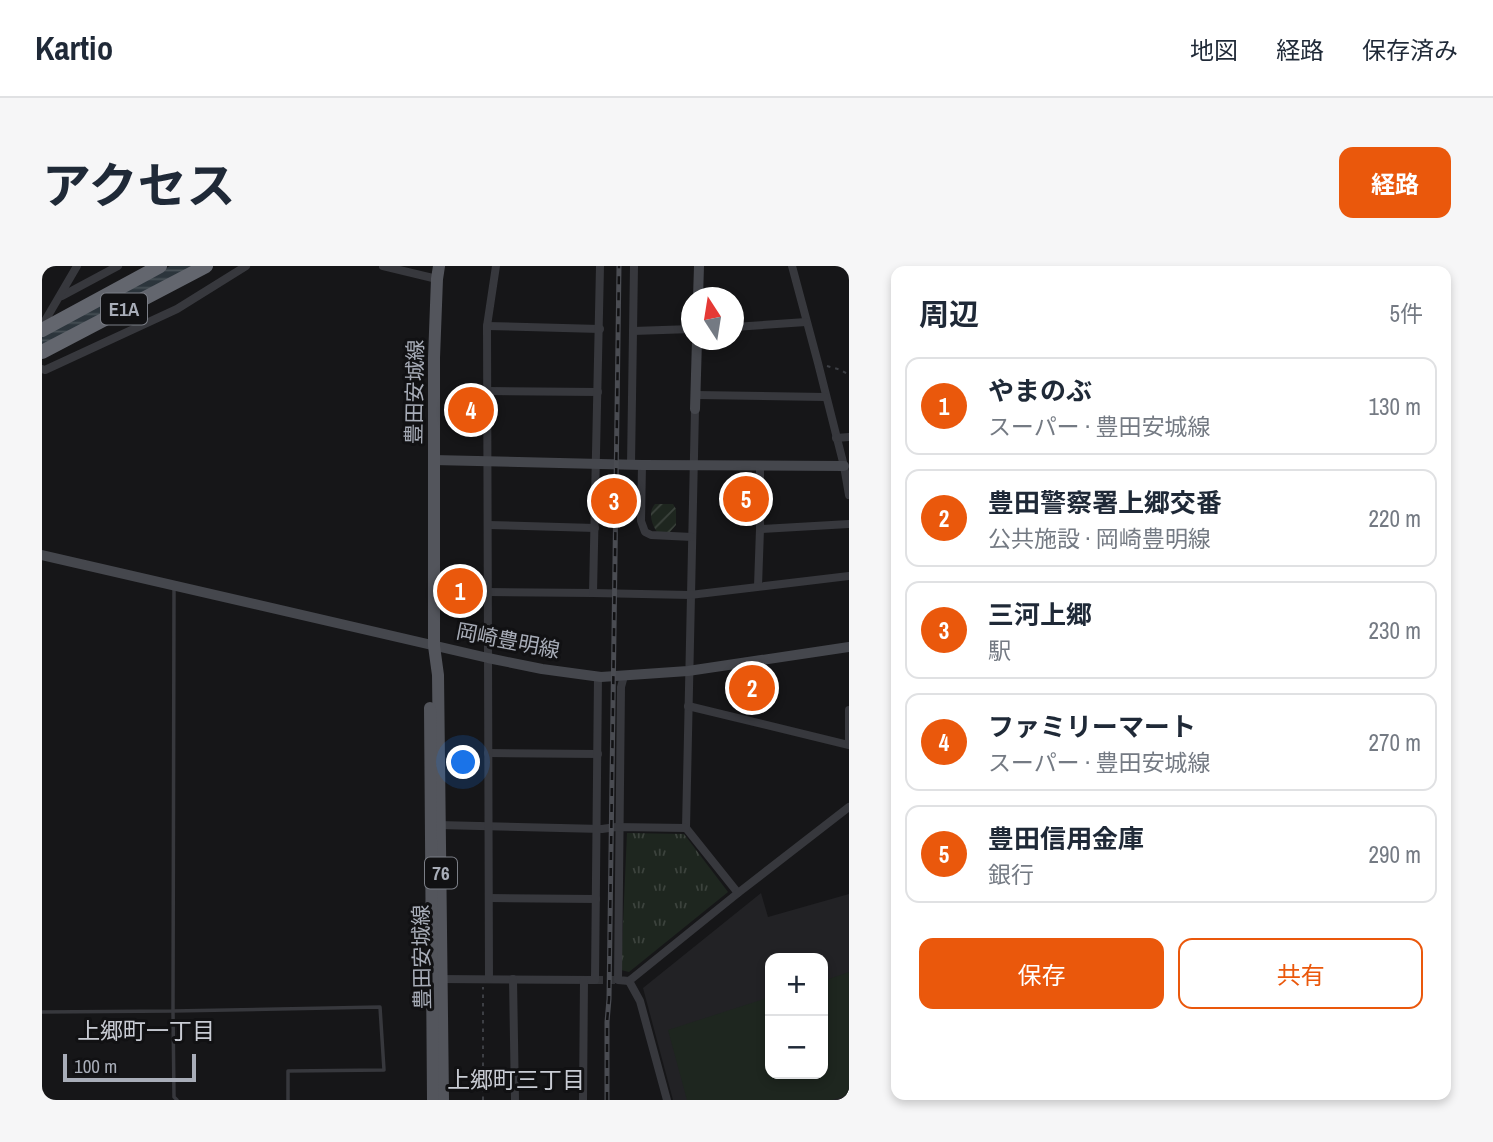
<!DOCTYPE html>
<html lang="ja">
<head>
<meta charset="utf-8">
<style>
	:root { --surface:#fff; --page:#f6f6f7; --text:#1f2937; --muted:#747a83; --line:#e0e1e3; --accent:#ea580c }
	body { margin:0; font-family:"Archivo Narrow","Noto Sans JP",sans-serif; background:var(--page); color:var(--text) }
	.controls { position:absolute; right:21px; bottom:21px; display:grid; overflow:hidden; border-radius:14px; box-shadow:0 4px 10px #0003 }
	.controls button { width:63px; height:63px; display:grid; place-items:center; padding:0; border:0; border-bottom:2px solid var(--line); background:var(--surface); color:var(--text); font:35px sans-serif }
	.compass { position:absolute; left:639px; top:21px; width:63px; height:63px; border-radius:50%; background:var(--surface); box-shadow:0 4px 10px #0003; rotate:348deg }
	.scale { position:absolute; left:21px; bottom:18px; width:133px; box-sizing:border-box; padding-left:7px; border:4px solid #a8adb8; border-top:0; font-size:19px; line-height:24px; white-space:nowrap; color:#a8adb8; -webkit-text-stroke:5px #111113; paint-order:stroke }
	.you { position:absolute; left:422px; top:497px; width:24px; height:24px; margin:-18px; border:5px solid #fff; border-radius:50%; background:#1a73e8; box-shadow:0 0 0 10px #1a73e833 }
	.badge { display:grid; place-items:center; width:46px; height:46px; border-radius:50%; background:var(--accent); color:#fff; font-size:23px; font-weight:700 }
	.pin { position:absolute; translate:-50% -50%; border:4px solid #fff; box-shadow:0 2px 7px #0006 }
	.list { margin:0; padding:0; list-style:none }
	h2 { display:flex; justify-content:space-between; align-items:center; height:91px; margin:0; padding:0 28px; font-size:30px }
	h2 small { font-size:23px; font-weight:400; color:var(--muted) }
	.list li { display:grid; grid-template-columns:46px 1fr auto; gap:21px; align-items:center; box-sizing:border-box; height:98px; margin:0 14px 14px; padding:0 14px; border:2px solid var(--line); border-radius:14px }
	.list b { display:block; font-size:26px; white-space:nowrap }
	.list p { margin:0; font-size:23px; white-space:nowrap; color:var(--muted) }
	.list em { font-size:23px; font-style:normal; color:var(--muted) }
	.actions { display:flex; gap:14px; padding:21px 28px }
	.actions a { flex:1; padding:16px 0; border:2px solid var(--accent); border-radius:14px; text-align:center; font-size:24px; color:var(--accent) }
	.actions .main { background:var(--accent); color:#fff }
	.map { position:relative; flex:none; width:807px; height:834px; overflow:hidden; border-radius:14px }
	header { display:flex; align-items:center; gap:42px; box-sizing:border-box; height:98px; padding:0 35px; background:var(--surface); border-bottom:2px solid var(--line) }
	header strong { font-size:33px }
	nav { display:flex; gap:38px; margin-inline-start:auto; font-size:24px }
	.intro { display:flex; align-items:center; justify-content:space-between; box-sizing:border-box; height:168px; padding:0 42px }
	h1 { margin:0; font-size:49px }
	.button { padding:18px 32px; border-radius:14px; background:var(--accent); color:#fff; font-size:24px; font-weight:700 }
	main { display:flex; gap:42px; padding:0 42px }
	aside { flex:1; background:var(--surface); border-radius:14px; box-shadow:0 4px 10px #0003 }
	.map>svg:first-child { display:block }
</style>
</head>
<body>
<header>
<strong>Kartio</strong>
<nav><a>地図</a><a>経路</a><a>保存済み</a></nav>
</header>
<div class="intro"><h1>アクセス</h1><a class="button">経路</a></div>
<main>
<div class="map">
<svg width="807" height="834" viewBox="0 0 807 834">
	<defs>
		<pattern id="park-tufts" width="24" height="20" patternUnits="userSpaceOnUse" patternTransform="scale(1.75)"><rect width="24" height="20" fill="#1e261f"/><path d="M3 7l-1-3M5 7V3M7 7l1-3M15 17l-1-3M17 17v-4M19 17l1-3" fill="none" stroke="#3c433d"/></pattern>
		<pattern id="garden-furrows" width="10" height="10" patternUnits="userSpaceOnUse" patternTransform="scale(1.75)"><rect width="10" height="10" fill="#1e261f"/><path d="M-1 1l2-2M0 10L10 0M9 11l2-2" fill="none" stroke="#3c433d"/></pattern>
		<pattern id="water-rules" width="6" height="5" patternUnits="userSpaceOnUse" patternTransform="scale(1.75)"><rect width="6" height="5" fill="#2c353c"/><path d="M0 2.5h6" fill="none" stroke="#485056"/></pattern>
	</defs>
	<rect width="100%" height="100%" fill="#161618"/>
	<path fill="#222225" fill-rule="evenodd" d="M719 627 726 651 807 628V834H631L601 722ZM728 692H781V808H728Z"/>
	<polygon fill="url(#park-tufts)" points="585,567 642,568 686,626 587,706 579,704"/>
	<path fill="url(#garden-furrows)" d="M613 238H631L634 243V259L628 266H615C609 257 606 246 613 238Z"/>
	<polygon fill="#1e261f" points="807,706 807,829 790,834 645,834 626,764 728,731 728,808 781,808 781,715"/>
	<polygon fill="url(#water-rules)" points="128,0 152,0 0,84 0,71"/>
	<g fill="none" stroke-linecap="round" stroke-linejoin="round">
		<polyline stroke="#333438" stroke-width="8" stroke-dasharray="8 4" stroke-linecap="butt" points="553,714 576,714"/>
		<g stroke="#3d3f44" stroke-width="2" stroke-dasharray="3.5 5" stroke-linecap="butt">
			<polyline points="785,100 799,104 807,109"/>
			<polyline points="441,834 441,721"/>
		</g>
		<g stroke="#37383d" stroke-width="3.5">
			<polyline points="0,746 131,745 132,321"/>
			<polyline points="135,834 132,831 131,745 338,741 342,804 246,805 246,834"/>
		</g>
		<g stroke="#37383d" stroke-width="8">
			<polyline points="341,0 395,13"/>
			<polyline points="750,0 776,97 802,200 807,229"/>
			<polyline points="20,30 76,0"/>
			<polyline points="0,60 35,0"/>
			<polyline points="445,60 558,63"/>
			<polyline points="692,61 764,56"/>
			<polyline points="591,65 650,63"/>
			<polyline points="0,103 3,104 135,43 204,0"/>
			<polyline points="446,125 556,126"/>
			<polyline points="654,129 783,131"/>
			<polyline points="653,143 644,562 696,627"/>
			<polyline points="794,172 807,171"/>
			<polyline points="589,198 592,0"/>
			<polyline points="600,199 599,255 603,266 609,269 650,271"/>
			<polyline points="446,259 553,262"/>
			<polyline points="718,263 807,258"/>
			<polyline points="716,320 718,263 718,200"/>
			<polyline points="446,326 551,327 558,0"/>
			<polyline points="551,327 648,329 807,310"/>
			<polyline points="582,410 579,421 576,714 587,715 696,627 807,541"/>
			<polyline points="646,440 807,479"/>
			<polyline points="807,444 807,474"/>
			<polyline points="446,487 556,488"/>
			<polyline points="396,559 560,563 574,561 644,562"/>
			<polyline points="447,632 554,633"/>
			<polyline points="395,713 553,714 556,410"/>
			<polyline points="447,713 445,60 454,0"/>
			<polyline points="471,713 473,834"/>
			<polyline points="587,715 598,735 625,834"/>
			<polyline points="541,834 542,714"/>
		</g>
		<g stroke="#45474d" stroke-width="10">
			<polyline points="656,32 657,0"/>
			<polyline points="653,143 655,74"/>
			<polyline points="391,194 600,199 802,200"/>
			<polyline points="0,289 446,392 500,403 559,411 646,405 807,381"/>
		</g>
		<g stroke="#53555c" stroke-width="12">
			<polyline points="397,0 395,13 392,92 392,380 396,409 401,834"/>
			<polyline points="388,442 391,834"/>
		</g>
		<g stroke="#63666e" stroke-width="14">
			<polyline points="0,64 118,0"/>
			<polyline points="0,86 164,0"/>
		</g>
		<g stroke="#4a4c52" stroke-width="5">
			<polyline id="rail" points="565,834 565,756 567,733 577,0"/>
		</g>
		<use href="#rail" stroke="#111113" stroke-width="2.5" stroke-dasharray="8" stroke-linecap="butt"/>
	</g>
	<g text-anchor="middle" stroke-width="6" stroke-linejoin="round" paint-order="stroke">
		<g fill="#111113" stroke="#7b7e86" stroke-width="2">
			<rect x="59" y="27.5" width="46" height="31" rx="5"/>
			<rect x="383" y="591.5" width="32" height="31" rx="5"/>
		</g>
		<g font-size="19" font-weight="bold" fill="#a8adb8">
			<text x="82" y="50">E1A</text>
			<text x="399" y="614">76</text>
		</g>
		<g font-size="21" fill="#a8adb8" stroke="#111113">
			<text transform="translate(373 126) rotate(-89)" y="7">豊田安城線</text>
			<text transform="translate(466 375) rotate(11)" y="7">岡崎豊明線</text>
			<text transform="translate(380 691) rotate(-91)" y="7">豊田安城線</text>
		</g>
		<g font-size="23" fill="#c9ccd4" stroke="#111113">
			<text x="104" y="773">上郷町一丁目</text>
			<text x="474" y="822">上郷町三丁目</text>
		</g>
	</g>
</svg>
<div class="controls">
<button>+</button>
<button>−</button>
</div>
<svg class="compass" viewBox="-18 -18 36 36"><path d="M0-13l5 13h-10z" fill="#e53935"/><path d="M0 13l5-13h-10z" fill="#747a83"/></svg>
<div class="scale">100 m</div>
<div class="you"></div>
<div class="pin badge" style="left:418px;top:325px">1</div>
<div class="pin badge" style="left:710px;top:422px">2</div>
<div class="pin badge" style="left:572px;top:235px">3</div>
<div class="pin badge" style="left:429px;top:144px">4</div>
<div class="pin badge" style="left:704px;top:233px">5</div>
</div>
<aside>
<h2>周辺<small>5件</small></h2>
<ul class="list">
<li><span class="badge">1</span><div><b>やまのぶ</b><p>スーパー · 豊田安城線</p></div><em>130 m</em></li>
<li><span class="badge">2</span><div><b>豊田警察署上郷交番</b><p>公共施設 · 岡崎豊明線</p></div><em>220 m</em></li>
<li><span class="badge">3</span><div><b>三河上郷</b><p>駅</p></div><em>230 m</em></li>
<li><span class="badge">4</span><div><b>ファミリーマート</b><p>スーパー · 豊田安城線</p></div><em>270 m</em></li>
<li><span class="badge">5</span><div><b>豊田信用金庫</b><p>銀行</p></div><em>290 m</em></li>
</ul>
<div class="actions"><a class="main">保存</a><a>共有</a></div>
</aside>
</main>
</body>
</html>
